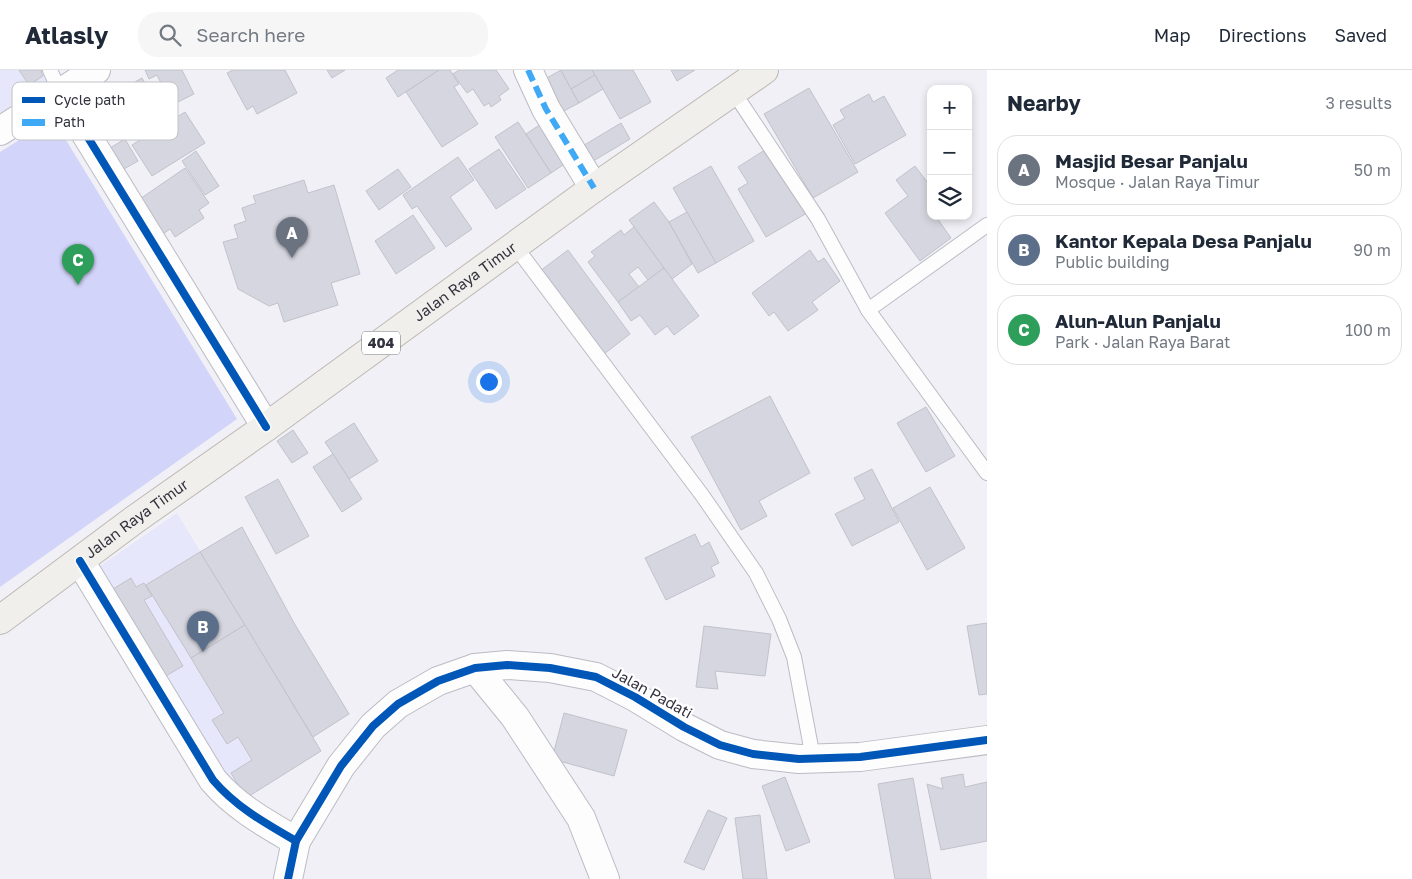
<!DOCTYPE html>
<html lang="en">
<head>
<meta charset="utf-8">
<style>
	:root { --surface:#fff; --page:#f6f6f7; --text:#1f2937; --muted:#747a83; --line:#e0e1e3; --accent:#74747e }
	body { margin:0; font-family:"Golos Text",sans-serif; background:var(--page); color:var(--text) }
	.controls { position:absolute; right:15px; top:15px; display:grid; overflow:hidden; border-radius:10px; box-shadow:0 2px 8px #0003 }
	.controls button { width:45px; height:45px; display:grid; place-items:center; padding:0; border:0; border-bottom:1px solid var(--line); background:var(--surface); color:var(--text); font:25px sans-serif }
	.you { position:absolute; left:488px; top:311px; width:18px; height:18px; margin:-12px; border:4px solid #fff; border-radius:50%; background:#1a73e8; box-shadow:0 0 0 8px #1a73e833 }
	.badge { display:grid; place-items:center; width:32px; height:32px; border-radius:50%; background:var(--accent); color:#fff; font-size:16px; font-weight:700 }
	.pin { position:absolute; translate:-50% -41px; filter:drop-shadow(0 1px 2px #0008) }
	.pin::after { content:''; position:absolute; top:26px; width:18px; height:15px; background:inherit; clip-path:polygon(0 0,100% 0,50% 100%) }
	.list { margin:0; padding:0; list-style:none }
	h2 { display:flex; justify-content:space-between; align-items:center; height:65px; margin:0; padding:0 20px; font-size:21px }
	h2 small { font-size:16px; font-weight:400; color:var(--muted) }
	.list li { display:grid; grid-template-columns:32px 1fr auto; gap:15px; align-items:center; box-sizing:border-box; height:70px; margin:0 10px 10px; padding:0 10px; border:1px solid var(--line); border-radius:20px }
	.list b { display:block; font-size:19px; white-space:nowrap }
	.list p { margin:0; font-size:16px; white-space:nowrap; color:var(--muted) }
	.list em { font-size:16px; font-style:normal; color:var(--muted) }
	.icon { flex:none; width:28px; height:28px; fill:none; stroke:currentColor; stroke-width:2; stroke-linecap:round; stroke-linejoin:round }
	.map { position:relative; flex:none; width:987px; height:809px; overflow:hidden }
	header { display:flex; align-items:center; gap:30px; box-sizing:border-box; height:70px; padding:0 25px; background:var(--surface); border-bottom:1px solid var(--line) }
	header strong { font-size:24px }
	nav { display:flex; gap:28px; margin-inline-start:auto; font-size:18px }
	.search { width:350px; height:45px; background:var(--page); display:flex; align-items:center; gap:12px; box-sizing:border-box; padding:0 18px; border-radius:20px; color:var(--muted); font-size:19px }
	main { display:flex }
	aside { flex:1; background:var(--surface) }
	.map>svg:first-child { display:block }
</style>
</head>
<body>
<header>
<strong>Atlasly</strong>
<div class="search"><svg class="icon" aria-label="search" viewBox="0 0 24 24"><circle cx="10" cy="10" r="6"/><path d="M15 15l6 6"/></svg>Search here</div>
<nav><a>Map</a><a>Directions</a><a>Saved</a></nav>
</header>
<main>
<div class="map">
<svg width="987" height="809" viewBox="0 0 987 809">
	<rect width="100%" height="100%" fill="#f0f0f6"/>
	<g fill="#e6e7fa">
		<polygon points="0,0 46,0 53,14 0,48"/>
		<polygon points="177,443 321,681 244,728 161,608 97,498"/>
	</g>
	<polygon fill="#d2d4f9" points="53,49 237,349 0,517 0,82"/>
	<g fill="#d6d6e0" stroke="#c1c2ca">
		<polygon points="19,0 43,0 41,2 43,6 29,15"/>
		<polygon points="145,0 182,0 194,24 172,35 157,5 149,9"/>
		<polygon points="233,0 285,0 297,23 257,44 253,36 247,40 227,3"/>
		<polygon points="327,0 345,0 332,8"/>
		<polygon points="398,0 439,0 398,27 386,8"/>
		<polygon points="439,0 450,0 459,14 454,17 478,54 442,77 406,22"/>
		<polygon points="459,0 496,0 509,19 499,26 501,30 491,37 489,33 484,36 473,19 467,23 453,4"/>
		<polygon points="561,0 579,33 556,45 538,13"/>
		<polygon points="561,0 592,0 595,5 571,19"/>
		<polygon points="592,0 633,0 651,32 620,49"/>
		<polygon points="671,0 695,0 677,11"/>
		<polygon points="595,5 603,19 579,33 571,19"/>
		<polygon points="142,8 154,29 107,57 95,35"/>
		<polygon points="809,18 858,102 813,128 764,44"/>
		<polygon points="869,24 873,32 884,26 906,65 855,94 833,55 845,48 840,40"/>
		<polygon points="185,42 205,73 152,106 132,75"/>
		<polygon points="547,50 572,89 551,103 526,64"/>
		<polygon points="518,52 551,103 528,118 495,67"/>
		<polygon points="621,53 630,69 585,96 576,80"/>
		<polygon points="125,69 138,91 117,103 105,81"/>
		<polygon points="768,78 807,143 766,167 738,119 748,113 738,97"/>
		<polygon points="499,79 526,119 496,139 469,99"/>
		<polygon points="196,81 219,116 205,125 182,91"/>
		<polygon points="458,87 474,110 450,127 472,159 446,177 417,136 412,139 403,125"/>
		<polygon points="711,96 754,171 716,193 673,118"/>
		<polygon points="915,96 931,117 931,146 939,146 937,148 951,168 920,191 885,143 908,126 896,110"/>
		<polygon points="185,98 209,133 199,140 204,148 175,167 170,159 160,166 137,131"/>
		<polygon points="398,99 411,117 379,140 366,121"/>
		<polygon points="304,110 308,123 334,115 360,204 331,213 338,235 284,252 278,233 269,236 238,219 223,172 238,168 234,155 246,151 242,138 256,133 253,126"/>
		<polygon points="654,132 669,152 692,194 672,209 629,150"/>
		<polygon points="687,142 716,193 698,203 669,152"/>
		<polygon points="413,145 435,178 396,204 375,171"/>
		<polygon points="634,157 664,198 648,210 638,197 629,204 639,217 618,232 588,192 595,186 591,182 621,160 624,165"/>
		<polygon points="568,180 630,264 604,284 540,201"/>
		<polygon points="810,180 818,192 824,188 840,211 812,232 818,240 788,261 774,242 769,246 752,223"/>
		<polygon points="664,198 699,246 674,265 667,256 655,265 640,245 631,251 618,232"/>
		<polygon points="770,326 810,403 759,431 767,446 741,460 691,367"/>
		<polygon points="926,337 955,386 926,402 897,353"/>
		<polygon points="354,353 378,391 349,409 325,372"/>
		<polygon points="293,360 308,383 292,393 277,371"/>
		<polygon points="333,384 362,429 342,442 313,397"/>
		<polygon points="872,399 899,452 852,476 835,444 865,429 854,408"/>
		<polygon points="278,409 309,466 276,484 245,427"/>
		<polygon points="930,417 965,478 927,500 893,438"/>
		<polygon points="242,457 294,553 349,644 313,667 200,482"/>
		<polygon points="695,464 701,477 709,472 719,493 711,497 715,506 666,530 645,488"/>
		<polygon points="200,482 245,555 191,588 146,515"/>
		<polygon points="131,508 136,517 144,513 152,526 144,530 183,596 164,607 113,519"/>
		<polygon points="987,553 987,624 979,625 967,556"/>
		<polygon points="245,555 321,681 246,728 231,703 252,690 238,667 227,674 212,650 224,643 191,588"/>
		<polygon points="704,556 771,564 765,606 715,601 718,619 696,617"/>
		<polygon points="564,643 627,660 614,706 552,689"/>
		<polygon points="963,704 965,717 987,712 987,771 941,780 927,714 943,719 941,708"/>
		<polygon points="785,707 810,772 786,781 762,716"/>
		<polygon points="913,708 931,809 895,809 878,714"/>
		<polygon points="708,740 727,748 704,800 684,792"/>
		<polygon points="760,745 767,809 743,809 735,748"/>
	</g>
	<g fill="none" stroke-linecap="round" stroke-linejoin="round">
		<g stroke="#bbbcc4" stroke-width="16">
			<g id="service">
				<polyline points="50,0 60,22"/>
				<polyline points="733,21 818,149 868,240 987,403"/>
				<polyline points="515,176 702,425 756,503 779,549 794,587 813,688"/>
				<polyline points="868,240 987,155"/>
			</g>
		</g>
		<g stroke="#bbbcc4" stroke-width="30">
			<g id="minor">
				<polyline points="528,0 546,39 594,118"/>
				<polyline points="60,22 266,357"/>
				<polyline points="0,61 96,0"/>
				<path d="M80 491 213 710C236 737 265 753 296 771"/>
				<polyline points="475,598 515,647 581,748 605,809"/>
				<polyline points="288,809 296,771 341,696 373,656 398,634 438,611 475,598 507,595 550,598 596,607 635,627 684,657 720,675 753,684 799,689 860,687 987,670"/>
			</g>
		</g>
		<g stroke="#bdb9b3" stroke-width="30">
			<g id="primary">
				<path id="s1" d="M0 550 134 450 266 357 594 118 764 0"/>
			</g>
		</g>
		<use href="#service" stroke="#fdfdfe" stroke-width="14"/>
		<use href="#minor" stroke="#fdfdfe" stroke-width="28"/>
		<use href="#primary" stroke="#f1efeb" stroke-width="28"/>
		<polyline stroke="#3fa9f5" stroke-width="6" stroke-dasharray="12 6" stroke-linecap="butt" points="528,0 546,39 594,118"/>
		<g stroke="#fff" stroke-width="11">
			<g id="cycleway">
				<polyline points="60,22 266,357"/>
				<path d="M80 491 213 710C236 737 265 753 296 771"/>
				<polyline points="288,809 296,771 341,696 373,656 398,634 438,611 475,598 507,595 550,598 596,607 635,627 684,657 720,675 753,684 799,689 860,687 987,670"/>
			</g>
		</g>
		<use href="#cycleway" stroke="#0057b8" stroke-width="8"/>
	</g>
	<g text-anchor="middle" stroke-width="4.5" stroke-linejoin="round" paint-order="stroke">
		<rect fill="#fff" stroke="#6f7078" stroke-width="1" x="362" y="261.5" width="38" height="23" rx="4"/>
		<g font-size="14" font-weight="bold" fill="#31323e">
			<text x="381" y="278">404</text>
		</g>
		<g font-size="15" fill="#31323e" stroke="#fff">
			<text dy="5" stroke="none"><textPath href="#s1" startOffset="575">Jalan Raya Timur</textPath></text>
			<text dy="5" stroke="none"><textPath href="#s1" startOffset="170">Jalan Raya Timur</textPath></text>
			<text transform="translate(652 623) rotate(29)" y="5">Jalan Padati</text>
		</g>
	</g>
	<rect x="12" y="12" width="166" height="58" rx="8" fill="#fff" stroke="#c1c2c5" stroke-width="1"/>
	<rect x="22" y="27" width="23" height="6" fill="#0057b8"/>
	<rect x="22" y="49" width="23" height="7" fill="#3fa9f5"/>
	<g font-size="14" fill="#31323e">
		<text x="54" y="35">Cycle path</text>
		<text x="54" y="57">Path</text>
	</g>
</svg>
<div class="controls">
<button>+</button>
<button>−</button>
<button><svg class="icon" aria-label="layers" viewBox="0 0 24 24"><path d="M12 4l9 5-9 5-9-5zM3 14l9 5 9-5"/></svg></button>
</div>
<div class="you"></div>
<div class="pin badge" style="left:292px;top:188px;background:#6b7280">A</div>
<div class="pin badge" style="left:203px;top:582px;background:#5c6f8a">B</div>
<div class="pin badge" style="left:78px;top:215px;background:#2e9e5b">C</div>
</div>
<aside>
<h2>Nearby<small>3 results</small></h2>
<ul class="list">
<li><span class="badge" style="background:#6b7280">A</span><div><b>Masjid Besar Panjalu</b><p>Mosque · Jalan Raya Timur</p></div><em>50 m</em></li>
<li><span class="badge" style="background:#5c6f8a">B</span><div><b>Kantor Kepala Desa Panjalu</b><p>Public building</p></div><em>90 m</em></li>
<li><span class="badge" style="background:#2e9e5b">C</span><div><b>Alun-Alun Panjalu</b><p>Park · Jalan Raya Barat</p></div><em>100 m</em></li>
</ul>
</aside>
</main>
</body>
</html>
